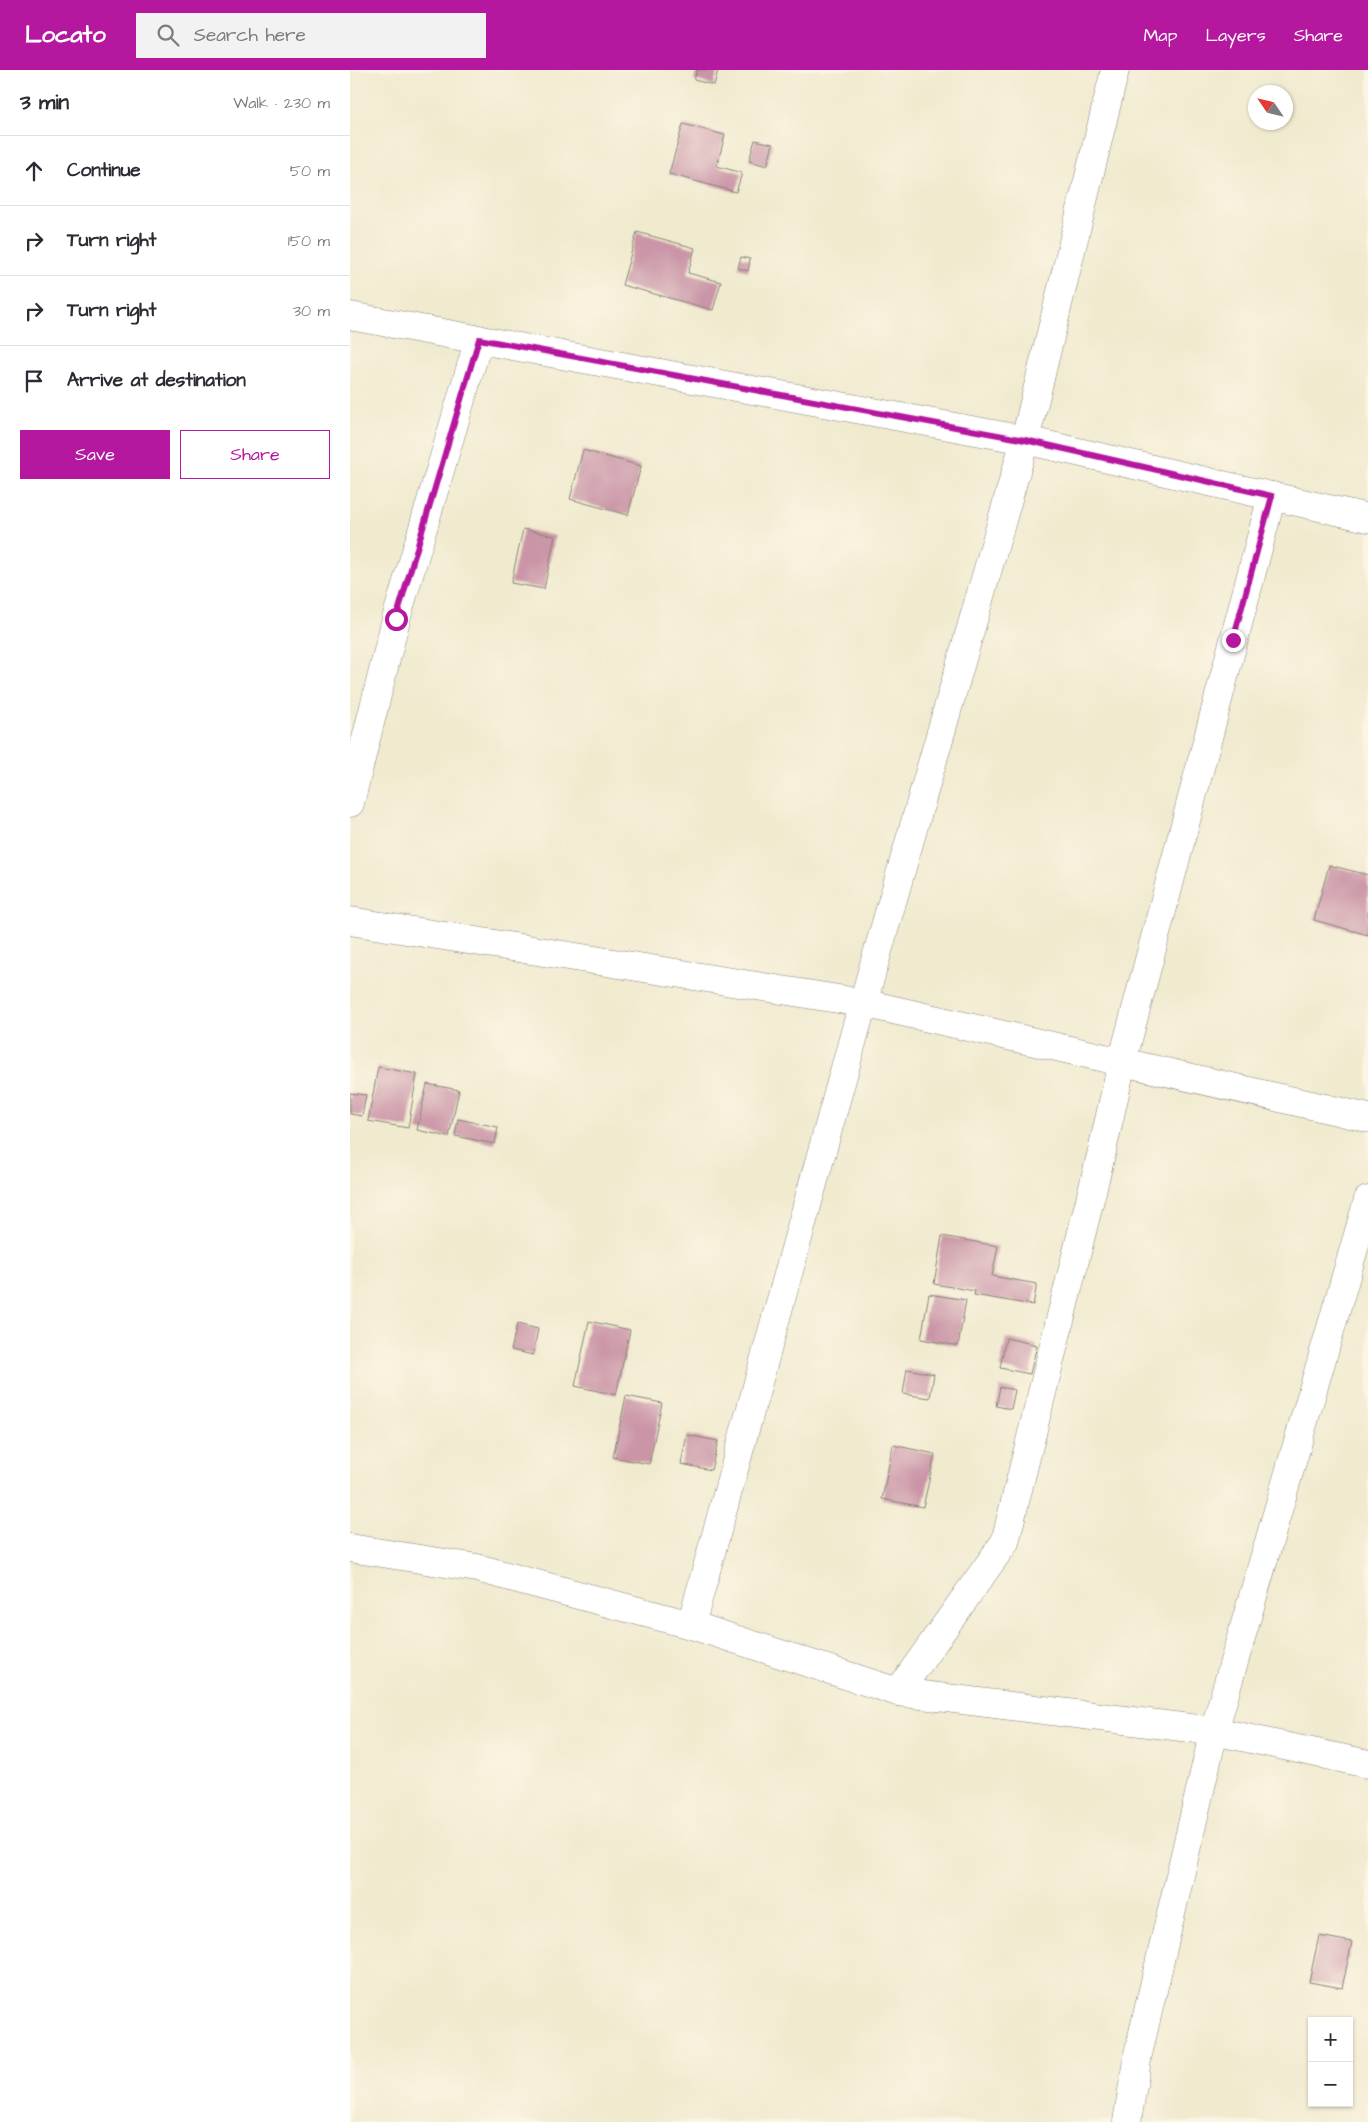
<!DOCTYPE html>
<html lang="en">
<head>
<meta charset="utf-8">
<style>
	:root { --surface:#fff; --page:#f2f2f3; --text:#2b2b33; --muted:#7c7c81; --line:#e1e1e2; --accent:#b5179e }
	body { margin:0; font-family:"Architects Daughter",sans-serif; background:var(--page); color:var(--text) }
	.controls { position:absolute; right:15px; bottom:15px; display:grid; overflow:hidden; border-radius:0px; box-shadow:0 1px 4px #0004 }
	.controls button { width:45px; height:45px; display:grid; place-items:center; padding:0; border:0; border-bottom:1px solid var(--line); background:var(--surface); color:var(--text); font:25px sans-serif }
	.compass { position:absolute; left:898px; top:15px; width:45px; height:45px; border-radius:50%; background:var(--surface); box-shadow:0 1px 4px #0004; rotate:305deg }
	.stop { position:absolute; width:15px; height:15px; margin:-11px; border:4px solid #b5179e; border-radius:50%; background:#fff }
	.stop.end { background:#b5179e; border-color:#fff; box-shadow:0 1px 5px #0008 }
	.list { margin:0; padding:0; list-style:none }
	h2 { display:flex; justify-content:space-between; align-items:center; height:65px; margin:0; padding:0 20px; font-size:21px }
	h2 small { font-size:16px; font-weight:400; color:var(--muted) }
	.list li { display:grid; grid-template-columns:32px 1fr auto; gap:15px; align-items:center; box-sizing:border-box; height:70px; padding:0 20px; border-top:1px solid var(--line) }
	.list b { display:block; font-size:19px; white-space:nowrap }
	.list em { font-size:16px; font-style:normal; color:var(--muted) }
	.actions { display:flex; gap:10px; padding:15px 20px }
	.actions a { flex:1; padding:11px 0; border:1px solid var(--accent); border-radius:0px; text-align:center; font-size:18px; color:var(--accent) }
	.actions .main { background:var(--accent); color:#fff }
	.icon { flex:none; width:28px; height:28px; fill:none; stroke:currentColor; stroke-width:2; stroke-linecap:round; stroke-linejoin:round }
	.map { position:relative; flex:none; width:1018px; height:2052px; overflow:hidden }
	header { display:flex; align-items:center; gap:30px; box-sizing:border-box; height:70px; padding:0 25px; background:var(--accent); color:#fff }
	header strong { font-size:24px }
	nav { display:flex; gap:28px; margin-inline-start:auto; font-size:18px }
	.search { width:350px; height:45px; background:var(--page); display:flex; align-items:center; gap:12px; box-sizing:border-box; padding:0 18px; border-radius:0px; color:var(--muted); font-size:19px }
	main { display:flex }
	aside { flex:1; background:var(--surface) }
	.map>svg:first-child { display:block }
</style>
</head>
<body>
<header>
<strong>Locato</strong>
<div class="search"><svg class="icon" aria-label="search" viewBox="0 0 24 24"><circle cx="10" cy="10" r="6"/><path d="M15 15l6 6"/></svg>Search here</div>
<nav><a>Map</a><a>Layers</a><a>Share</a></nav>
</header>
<main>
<aside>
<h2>3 min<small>Walk · 230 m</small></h2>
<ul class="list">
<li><svg class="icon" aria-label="ahead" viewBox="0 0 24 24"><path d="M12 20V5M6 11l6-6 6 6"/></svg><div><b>Continue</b></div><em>50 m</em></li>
<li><svg class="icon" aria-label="right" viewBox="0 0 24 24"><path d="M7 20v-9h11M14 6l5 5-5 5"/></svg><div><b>Turn right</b></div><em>150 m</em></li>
<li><svg class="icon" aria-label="right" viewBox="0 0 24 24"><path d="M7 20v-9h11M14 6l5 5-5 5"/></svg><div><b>Turn right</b></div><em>30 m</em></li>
<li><svg class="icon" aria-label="arrive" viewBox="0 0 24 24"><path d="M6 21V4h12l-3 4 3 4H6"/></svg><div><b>Arrive at destination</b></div></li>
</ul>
<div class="actions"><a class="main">Save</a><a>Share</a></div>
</aside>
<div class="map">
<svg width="1018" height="2052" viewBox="0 0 1018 2052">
	<rect width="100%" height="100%" fill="#fcf5e5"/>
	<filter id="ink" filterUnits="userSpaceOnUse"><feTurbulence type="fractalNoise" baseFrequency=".02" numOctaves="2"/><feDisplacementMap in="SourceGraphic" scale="10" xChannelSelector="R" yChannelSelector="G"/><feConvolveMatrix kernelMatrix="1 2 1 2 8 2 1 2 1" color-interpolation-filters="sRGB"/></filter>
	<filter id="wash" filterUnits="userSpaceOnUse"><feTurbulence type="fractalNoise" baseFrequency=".0096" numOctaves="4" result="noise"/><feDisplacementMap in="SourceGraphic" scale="20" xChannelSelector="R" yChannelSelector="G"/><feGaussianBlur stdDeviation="1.12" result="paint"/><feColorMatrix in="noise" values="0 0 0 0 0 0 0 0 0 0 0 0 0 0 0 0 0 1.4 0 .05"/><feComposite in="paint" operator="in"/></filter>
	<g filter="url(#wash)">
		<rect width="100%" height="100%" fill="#f0eacf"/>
		<g id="blocks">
			<g fill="#ca96a7">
				<polygon points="347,0 368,0 364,15 344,10"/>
				<polygon points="333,54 375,65 367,96 392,103 386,122 319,104"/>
				<polygon points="405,70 423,74 417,96 399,91"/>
				<polygon points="287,162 345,178 338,203 371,212 363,240 272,215"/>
				<polygon points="391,187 400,189 398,201 388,198"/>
				<polygon points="233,380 291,396 278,445 220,429"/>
				<polygon points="173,459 205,466 194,519 161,513"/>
				<polygon points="979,795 1018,805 1018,865 964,850"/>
				<polygon points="28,997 67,1004 58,1058 18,1051"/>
				<polygon points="77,1014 109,1020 99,1067 67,1060"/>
				<polygon points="0,1023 16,1025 12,1046 0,1044"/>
				<polygon points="108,1049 148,1057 145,1074 105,1066"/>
				<polygon points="592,1166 648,1176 642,1206 687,1214 683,1235 624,1225 625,1221 584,1214"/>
				<polygon points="579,1224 616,1230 608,1276 571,1269"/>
				<polygon points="239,1251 280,1260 266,1325 225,1316"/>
				<polygon points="167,1254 188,1259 183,1285 161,1280"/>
				<polygon points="656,1268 687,1275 680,1304 650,1298"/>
				<polygon points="557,1299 584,1304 580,1328 553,1324"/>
				<polygon points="650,1317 665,1320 661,1339 646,1336"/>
				<polygon points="276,1326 312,1333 299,1394 263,1387"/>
				<polygon points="337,1365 368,1371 361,1400 331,1394"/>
				<polygon points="543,1375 585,1384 573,1437 532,1429"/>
				<polygon points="969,1866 1002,1872 992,1918 959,1912"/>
			</g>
		</g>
	</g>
	<g filter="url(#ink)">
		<use href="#blocks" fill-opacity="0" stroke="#868376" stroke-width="1"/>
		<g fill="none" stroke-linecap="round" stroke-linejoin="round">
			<g stroke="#868376" stroke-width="29">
				<g id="street">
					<polyline points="0,246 675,370 1018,448"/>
					<polyline points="0,733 46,549 129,269"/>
					<polyline points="0,851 513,933 1018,1048"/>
					<polyline points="0,1478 127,1498 341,1555 548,1622 864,1661 1018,1694"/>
					<polyline points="341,1555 513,933 675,370 765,0"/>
					<polyline points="548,1622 655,1472 752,1081 772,992 922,426"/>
					<polyline points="777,2052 788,1984 864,1661 1018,1130"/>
				</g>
			</g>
			<use href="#street" stroke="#fff" stroke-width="28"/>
		</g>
	</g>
	<g fill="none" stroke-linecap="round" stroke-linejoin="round" filter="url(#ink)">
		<polyline stroke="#b5179e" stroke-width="6" points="46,549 129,269 675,370 922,426 883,570"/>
	</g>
</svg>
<div class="controls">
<button>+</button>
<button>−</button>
</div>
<svg class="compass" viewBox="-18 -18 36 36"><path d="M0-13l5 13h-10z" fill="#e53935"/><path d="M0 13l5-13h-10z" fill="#7c7c81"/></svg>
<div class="stop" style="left:46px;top:549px"></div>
<div class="stop end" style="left:883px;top:570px"></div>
</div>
</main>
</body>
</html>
